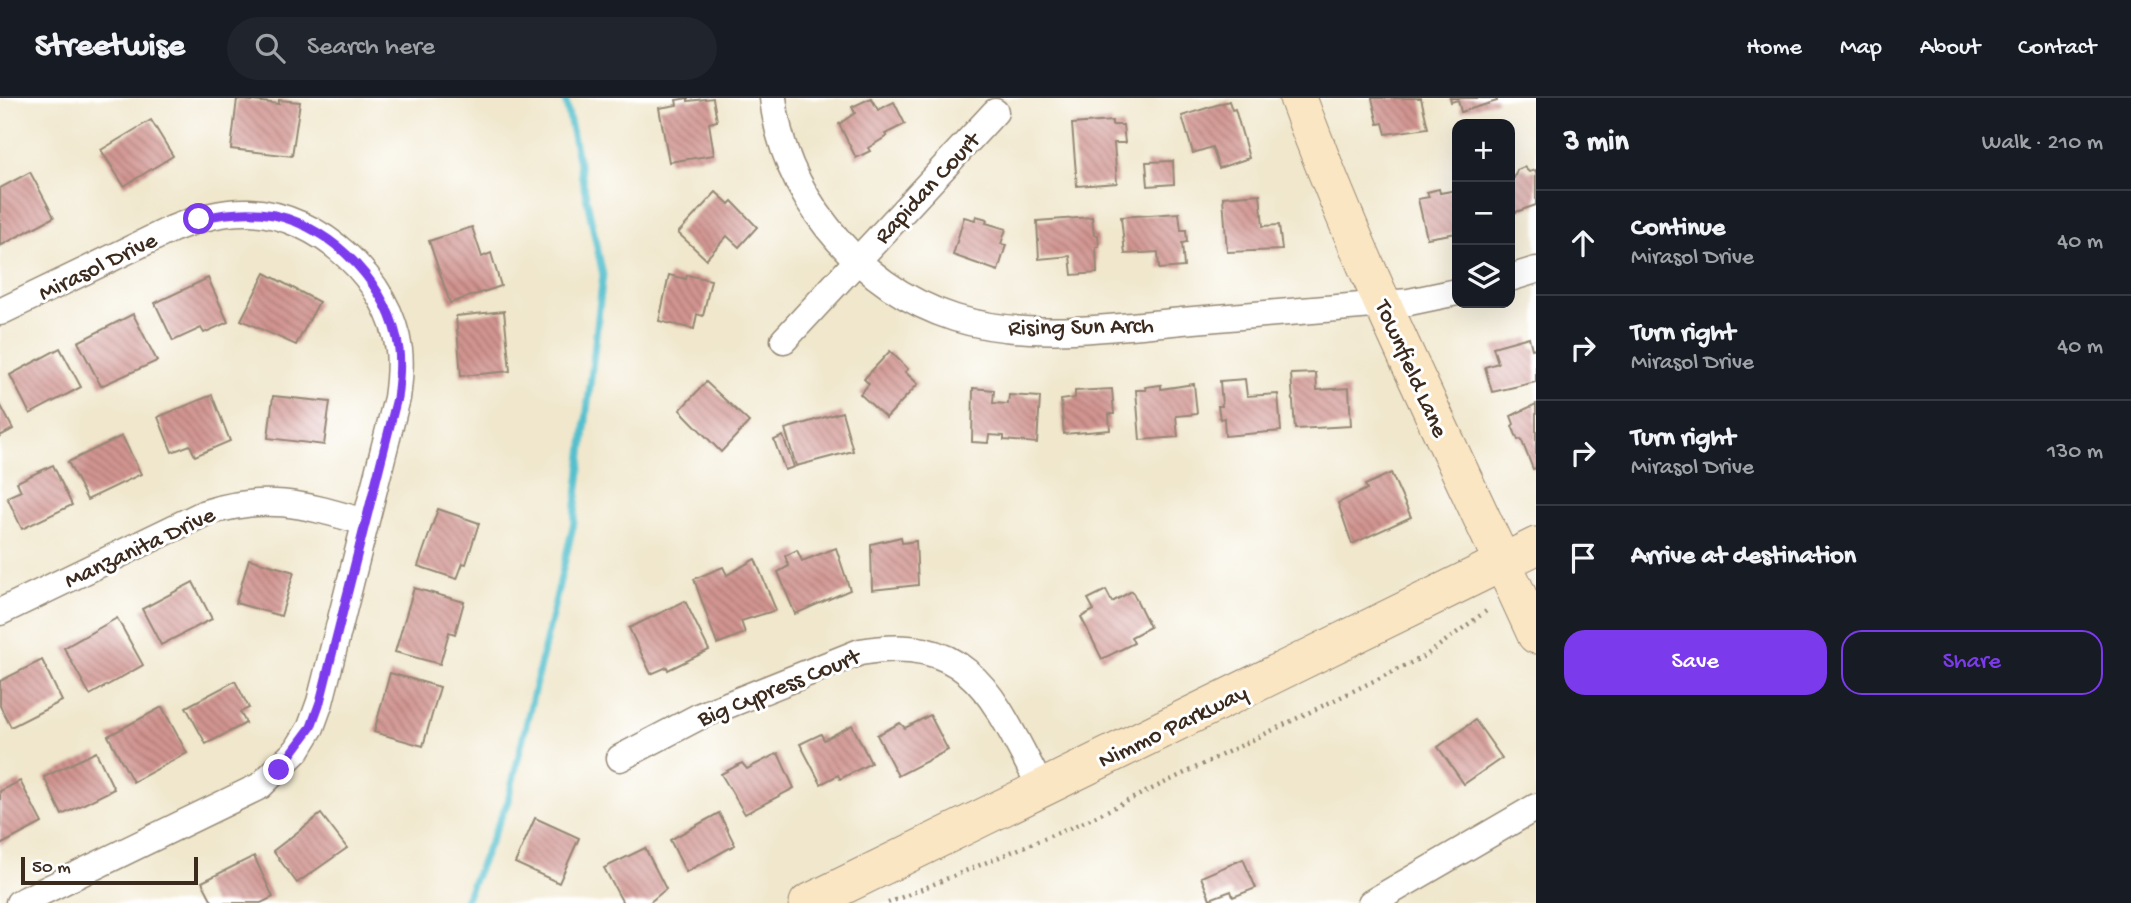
<!DOCTYPE html>
<html lang="en">
<head>
<meta charset="utf-8">
<style>
	:root { --surface:#171b24; --page:#20242c; --text:#f1f3f6; --muted:#9ea1a6; --line:#363941; --accent:#7c3aed }
	body { margin:0; font-family:"Gochi Hand",sans-serif; background:var(--page); color:var(--text) }
	.controls { position:absolute; right:21px; top:21px; display:grid; overflow:hidden; border-radius:14px; box-shadow:0 7px 28px #0002 }
	.controls button { width:63px; height:63px; display:grid; place-items:center; padding:0; border:0; border-bottom:2px solid var(--line); background:var(--surface); color:var(--text); font:35px sans-serif }
	.scale { position:absolute; left:21px; bottom:18px; width:177px; box-sizing:border-box; padding-left:7px; border:4px solid #3b2a1e; border-top:0; font-size:19px; line-height:24px; white-space:nowrap; color:#3b2a1e; -webkit-text-stroke:5px #fff; paint-order:stroke }
	.stop { position:absolute; width:21px; height:21px; margin:-16px; border:5px solid #7c3aed; border-radius:50%; background:#fff }
	.stop.end { background:#7c3aed; border-color:#fff; box-shadow:0 2px 7px #0008 }
	.list { margin:0; padding:0; list-style:none }
	h2 { display:flex; justify-content:space-between; align-items:center; height:91px; margin:0; padding:0 28px; font-size:30px }
	h2 small { font-size:23px; font-weight:400; color:var(--muted) }
	.list li { display:grid; grid-template-columns:46px 1fr auto; gap:21px; align-items:center; box-sizing:border-box; height:105px; padding:0 28px; border-top:2px solid var(--line) }
	.list b { display:block; font-size:26px; white-space:nowrap }
	.list p { margin:0; font-size:23px; white-space:nowrap; color:var(--muted) }
	.list em { font-size:23px; font-style:normal; color:var(--muted) }
	.actions { display:flex; gap:14px; padding:21px 28px }
	.actions a { flex:1; padding:16px 0; border:2px solid var(--accent); border-radius:21px; text-align:center; font-size:24px; color:var(--accent) }
	.actions .main { background:var(--accent); color:#fff }
	.icon { flex:none; width:38px; height:38px; fill:none; stroke:currentColor; stroke-width:2; stroke-linecap:round; stroke-linejoin:round }
	.map { position:relative; flex:none; width:1536px; height:805px; overflow:hidden }
	header { display:flex; align-items:center; gap:42px; box-sizing:border-box; height:98px; padding:0 35px; background:var(--surface); border-bottom:2px solid var(--line) }
	header strong { font-size:33px }
	nav { display:flex; gap:38px; margin-inline-start:auto; font-size:24px }
	.search { width:490px; height:63px; background:var(--page); display:flex; align-items:center; gap:18px; box-sizing:border-box; padding:0 24px; border-radius:38px; color:var(--muted); font-size:26px }
	main { display:flex }
	aside { flex:1; background:var(--surface) }
	.map>svg:first-child { display:block }
</style>
</head>
<body>
<header>
<strong>Streetwise</strong>
<div class="search"><svg class="icon" aria-label="search" viewBox="0 0 24 24"><circle cx="10" cy="10" r="6"/><path d="M15 15l6 6"/></svg>Search here</div>
<nav><a>Home</a><a>Map</a><a>About</a><a>Contact</a></nav>
</header>
<main>
<div class="map">
<svg width="1536" height="805" viewBox="0 0 1536 805">
	<defs>
		<pattern id="building-back-hatch" width="6" height="6" patternUnits="userSpaceOnUse" patternTransform="scale(1.75)"><rect width="6" height="6" fill="#d19490"/><path d="M-1 5l2 2M0 0l6 6M5-1l2 2" fill="none" stroke="#ab7975"/></pattern>
	</defs>
	<rect width="100%" height="100%" fill="#fff"/>
	<filter id="ink" filterUnits="userSpaceOnUse"><feTurbulence type="fractalNoise" baseFrequency=".0143" numOctaves="2"/><feDisplacementMap in="SourceGraphic" scale="14" xChannelSelector="R" yChannelSelector="G"/><feConvolveMatrix kernelMatrix="1 2 1 2 8 2 1 2 1" color-interpolation-filters="sRGB"/></filter>
	<filter id="wash" filterUnits="userSpaceOnUse"><feTurbulence type="fractalNoise" baseFrequency=".00686" numOctaves="4" result="noise"/><feDisplacementMap in="SourceGraphic" scale="28" xChannelSelector="R" yChannelSelector="G"/><feGaussianBlur stdDeviation="1.57" result="paint"/><feColorMatrix in="noise" values="0 0 0 0 0 0 0 0 0 0 0 0 0 0 0 0 0 1.4 0 .05"/><feComposite in="paint" operator="in"/></filter>
	<g filter="url(#wash)">
		<rect width="100%" height="100%" fill="#f0e7cc"/>
		<g fill="none" stroke-linecap="round" stroke-linejoin="round">
			<polyline stroke="#54c0cd" stroke-width="7" points="464,805 508,703 574,424 603,177 565,0"/>
		</g>
		<g id="blocks">
			<g fill="url(#building-back-hatch)">
				<polygon points="688,0 688,3 713,0 717,23 709,25 714,57 669,64 659,10 677,7 676,2"/>
				<polygon points="871,0 878,12 894,4 905,26 885,36 887,38 868,50 870,53 856,60 839,26 855,15 852,9"/>
				<polygon points="1372,0 1421,0 1428,30 1386,36 1383,25 1378,26"/>
				<polygon points="1450,0 1496,0 1497,3 1461,14 1458,2 1451,4"/>
				<polygon points="237,1 279,6 279,2 300,4 292,58 231,51"/>
				<polygon points="1229,3 1232,12 1235,11 1249,60 1219,70 1212,49 1193,55 1182,18"/>
				<polygon points="151,22 173,58 124,88 101,52"/>
				<polygon points="1112,23 1112,27 1123,27 1125,45 1114,45 1117,85 1077,88 1072,26"/>
				<polygon points="1173,63 1174,86 1148,88 1146,64"/>
				<polygon points="1524,69 1529,74 1536,72 1536,107 1510,116 1510,81 1514,80 1517,72"/>
				<polygon points="30,74 54,119 0,148 0,90"/>
				<polygon points="1439,91 1440,95 1457,92 1457,135 1427,140 1418,101 1429,99 1427,94"/>
				<polygon points="716,94 729,106 732,103 757,129 739,149 727,138 706,161 678,135"/>
				<polygon points="1260,96 1263,128 1279,127 1282,152 1227,154 1223,99"/>
				<polygon points="1179,115 1181,132 1186,132 1187,144 1182,145 1184,169 1159,171 1158,154 1125,156 1121,119"/>
				<polygon points="976,118 987,121 986,125 1006,131 1001,146 1006,147 998,173 953,157 964,119 975,122"/>
				<polygon points="1092,119 1094,137 1098,137 1099,149 1096,149 1097,175 1072,177 1070,158 1039,161 1037,123"/>
				<polygon points="472,129 482,159 491,155 501,188 450,205 429,143"/>
				<polygon points="265,175 319,204 296,247 241,222"/>
				<polygon points="669,177 686,181 687,177 711,182 703,218 697,216 694,231 659,223"/>
				<polygon points="208,180 228,224 204,235 201,230 173,243 155,205"/>
				<polygon points="504,213 510,273 461,278 456,218"/>
				<polygon points="133,216 157,263 101,288 78,244"/>
				<polygon points="1529,239 1532,251 1536,250 1536,284 1492,294 1485,269 1498,265 1493,249"/>
				<polygon points="60,250 81,289 30,316 10,277"/>
				<polygon points="890,253 908,271 905,274 918,286 886,320 860,296 869,286 864,281"/>
				<polygon points="1316,275 1317,292 1349,290 1351,328 1295,331 1291,276"/>
				<polygon points="1245,281 1247,298 1278,296 1281,333 1225,338 1224,320 1220,321 1218,308 1222,308 1220,283"/>
				<polygon points="706,284 749,324 721,354 680,312"/>
				<polygon points="1194,286 1197,316 1176,318 1178,339 1140,342 1136,292 1146,292 1145,289 1161,287 1161,291"/>
				<polygon points="973,290 994,292 993,305 1008,306 1009,297 1040,299 1037,345 1004,342 1004,338 989,337 988,345 972,344"/>
				<polygon points="1112,291 1114,316 1109,316 1110,332 1064,336 1061,302 1075,300 1075,293"/>
				<polygon points="212,297 230,343 195,358 190,347 172,354 158,319"/>
				<polygon points="273,298 330,304 324,347 268,340"/>
				<polygon points="0,306 13,331 0,338"/>
				<polygon points="1536,306 1536,370 1533,371 1521,341 1518,342 1512,328 1514,326 1511,318"/>
				<polygon points="842,314 853,353 796,368 785,331"/>
				<polygon points="122,338 141,376 87,402 68,364"/>
				<polygon points="783,338 794,369 785,372 774,342"/>
				<polygon points="53,367 72,407 22,431 7,399 21,393 17,384"/>
				<polygon points="1391,375 1411,419 1352,446 1338,405 1367,391 1365,387"/>
				<polygon points="438,411 479,425 466,466 463,465 457,481 418,468"/>
				<polygon points="901,439 902,445 916,443 918,487 872,492 871,446"/>
				<polygon points="836,450 850,492 795,516 778,474 789,468 785,458 797,452 802,463"/>
				<polygon points="249,461 294,474 281,518 236,505"/>
				<polygon points="755,461 776,512 741,523 745,535 717,546 694,481 723,469 727,477"/>
				<polygon points="193,484 212,521 161,547 142,511"/>
				<polygon points="414,490 464,504 455,536 449,534 440,566 395,554"/>
				<polygon points="1106,492 1112,504 1132,493 1150,529 1131,539 1134,545 1102,561 1081,519 1094,512 1088,501"/>
				<polygon points="685,503 709,552 668,572 667,569 651,576 629,530"/>
				<polygon points="117,520 143,567 90,597 64,550"/>
				<polygon points="42,562 62,603 11,629 0,608 0,583"/>
				<polygon points="390,575 440,589 423,648 374,634"/>
				<polygon points="235,583 249,610 240,614 246,625 206,646 186,609"/>
				<polygon points="162,609 187,655 133,684 108,638"/>
				<polygon points="930,617 948,652 898,678 877,637 900,625 905,630"/>
				<polygon points="1475,622 1502,660 1464,686 1438,649"/>
				<polygon points="852,627 871,665 840,681 838,677 821,686 800,646 821,636 824,642"/>
				<polygon points="96,654 114,691 62,717 44,679"/>
				<polygon points="778,655 794,690 745,716 721,676 742,665 747,671"/>
				<polygon points="20,683 42,725 0,747 0,693"/>
				<polygon points="719,715 735,747 686,774 670,742"/>
				<polygon points="321,716 347,750 297,785 273,753"/>
				<polygon points="535,720 579,740 559,785 515,765"/>
				<polygon points="645,750 666,791 649,805 623,805 604,770"/>
				<polygon points="254,758 273,799 261,805 213,805 202,784"/>
				<polygon points="1243,761 1256,790 1233,799 1231,793 1210,801 1201,779"/>
			</g>
		</g>
	</g>
	<g filter="url(#ink)">
		<use href="#blocks" fill-opacity="0" stroke="#968875" stroke-width="2"/>
		<g fill="none" stroke-linecap="round" stroke-linejoin="round">
			<g stroke="#968875" stroke-width="29">
				<g id="street">
					<path d="M773 0C778 48 798 92 828 130 862 173 902 203 955 220 1026 242 1109 230 1182 223 1257 217 1333 211 1409 204L1457 194"/>
					<polyline points="1510,180 1536,172"/>
					<path d="M0 214 172 131C197 121 222 113 249 114 320 117 390 182 399 252 401 268 399 285 397 300L320 604 311 629 297 652 260 688 19 805"/>
					<polyline points="784,242 995,14"/>
					<path d="M0 514 205 415C267 395 305 407 365 424"/>
					<path d="M620 660 700 618 860 554C975 533 996 607 1042 691"/>
					<polyline points="1371,805 1536,709"/>
				</g>
			</g>
			<g stroke="#968875" stroke-width="39">
				<g id="secondary">
					<path d="M1298 0C1366 184 1455 359 1536 537"/>
					<polyline points="808,805 1536,448"/>
				</g>
			</g>
			<polyline stroke="#968875" stroke-width="4.5" stroke-dasharray="2 5" stroke-linecap="butt" points="888,805 1084,724 1425,558 1489,511"/>
			<use href="#street" stroke="#fff" stroke-width="26"/>
			<use href="#secondary" stroke="#fbe6c4" stroke-width="37"/>
		</g>
	</g>
	<g fill="none" stroke-linecap="round" stroke-linejoin="round" filter="url(#ink)">
		<path stroke="#7c3aed" stroke-width="9" d="M199 121C224 115 248 112 274 117 335 130 391 190 399 252 401 268 399 285 397 300L320 604 311 629 279 672"/>
	</g>
	<g text-anchor="middle" stroke-width="6" stroke-linejoin="round" paint-order="stroke">
		<g font-size="24" fill="#3b2a1e" stroke="#fff">
			<text transform="translate(926 89) rotate(-47)" y="8">Rapidan Court</text>
			<text transform="translate(97 167) rotate(-26)" y="8">Mirasol Drive</text>
			<text transform="translate(1081 227) rotate(-1)" y="8">Rising Sun Arch</text>
			<text transform="translate(1413 270) rotate(66)" y="8">Townfield Lane</text>
			<text transform="translate(139 448) rotate(-25)" y="8">Manzanita Drive</text>
			<text transform="translate(778 588) rotate(-22)" y="8">Big Cypress Court</text>
			<text transform="translate(1172 627) rotate(-26)" y="8">Nimmo Parkway</text>
		</g>
	</g>
</svg>
<div class="controls">
<button>+</button>
<button>−</button>
<button><svg class="icon" aria-label="layers" viewBox="0 0 24 24"><path d="M12 4l9 5-9 5-9-5zM3 14l9 5 9-5"/></svg></button>
</div>
<div class="scale">50 m</div>
<div class="stop" style="left:199px;top:121px"></div>
<div class="stop end" style="left:279px;top:672px"></div>
</div>
<aside>
<h2>3 min<small>Walk · 210 m</small></h2>
<ul class="list">
<li><svg class="icon" aria-label="ahead" viewBox="0 0 24 24"><path d="M12 20V5M6 11l6-6 6 6"/></svg><div><b>Continue</b><p>Mirasol Drive</p></div><em>40 m</em></li>
<li><svg class="icon" aria-label="right" viewBox="0 0 24 24"><path d="M7 20v-9h11M14 6l5 5-5 5"/></svg><div><b>Turn right</b><p>Mirasol Drive</p></div><em>40 m</em></li>
<li><svg class="icon" aria-label="right" viewBox="0 0 24 24"><path d="M7 20v-9h11M14 6l5 5-5 5"/></svg><div><b>Turn right</b><p>Mirasol Drive</p></div><em>130 m</em></li>
<li><svg class="icon" aria-label="arrive" viewBox="0 0 24 24"><path d="M6 21V4h12l-3 4 3 4H6"/></svg><div><b>Arrive at destination</b></div></li>
</ul>
<div class="actions"><a class="main">Save</a><a>Share</a></div>
</aside>
</main>
</body>
</html>
